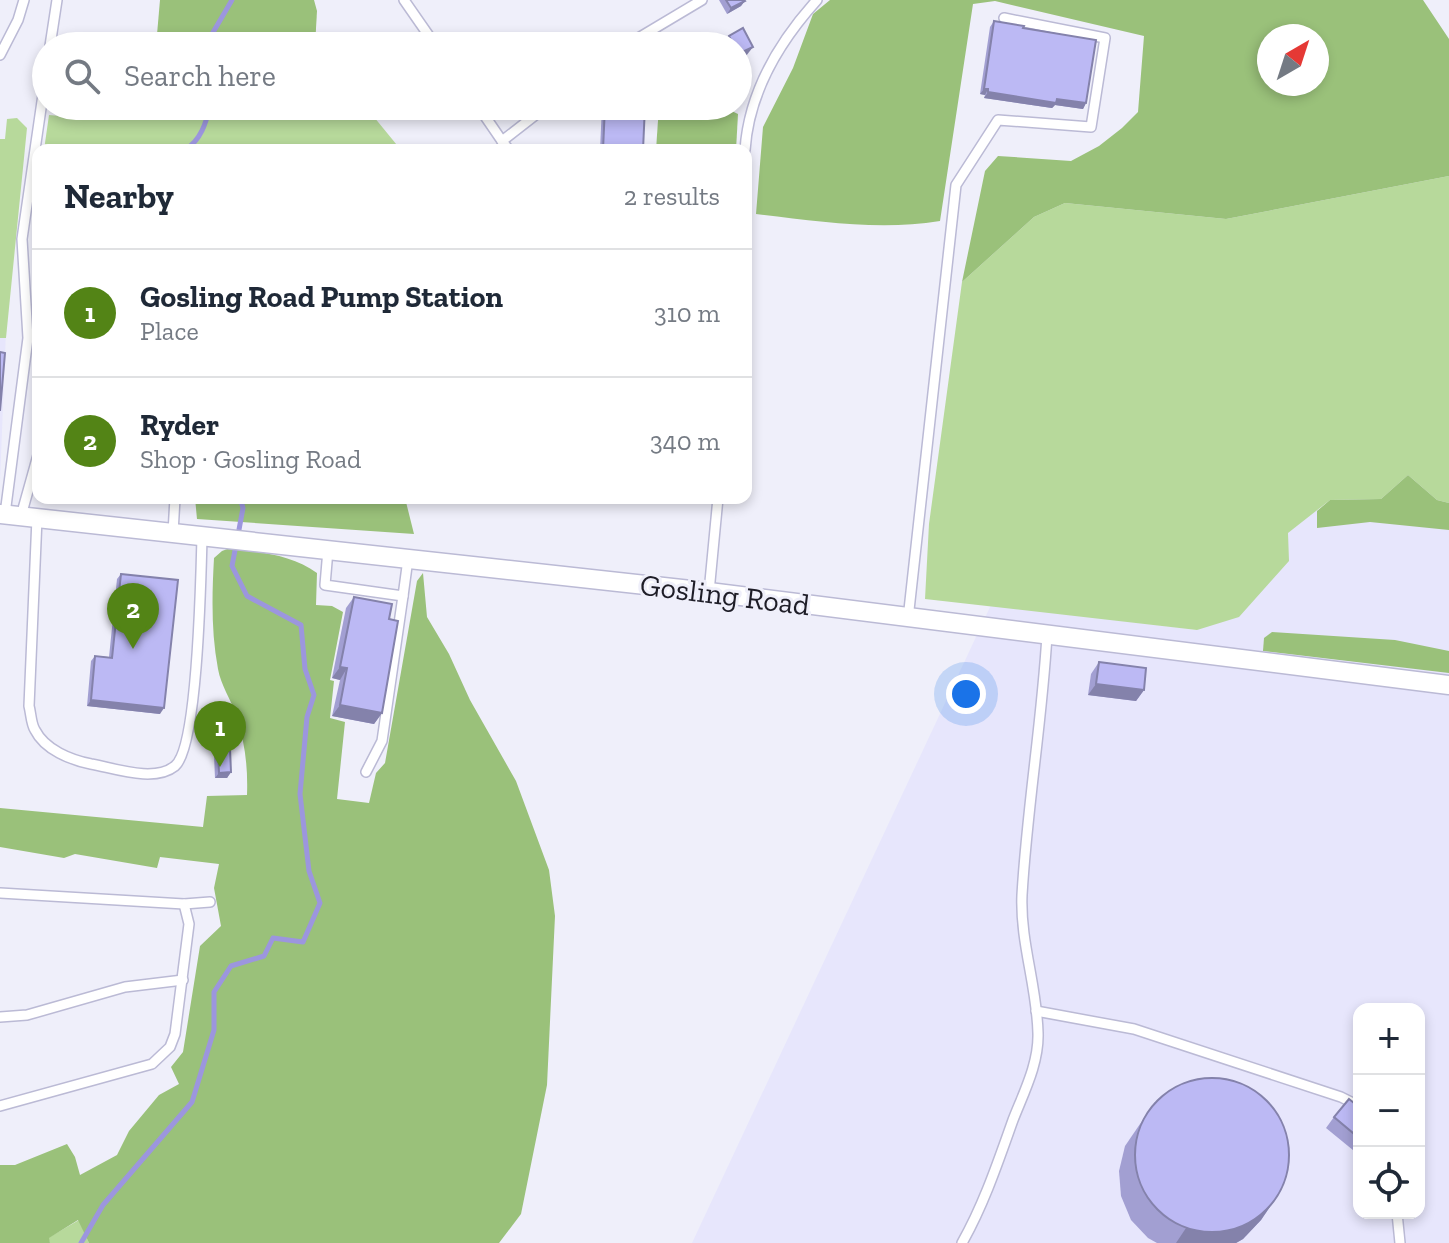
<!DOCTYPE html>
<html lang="en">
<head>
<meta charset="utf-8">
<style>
	:root { --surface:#fff; --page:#f2f2f3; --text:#1f2937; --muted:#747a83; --line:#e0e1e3; --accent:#538416 }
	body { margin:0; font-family:"Zilla Slab",serif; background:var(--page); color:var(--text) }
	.controls { position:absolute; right:24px; bottom:24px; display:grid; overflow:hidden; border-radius:16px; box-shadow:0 4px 12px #0003 }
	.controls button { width:72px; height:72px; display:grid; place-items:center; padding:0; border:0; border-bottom:2px solid var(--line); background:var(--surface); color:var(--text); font:40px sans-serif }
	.compass { position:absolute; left:1257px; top:24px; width:72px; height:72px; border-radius:50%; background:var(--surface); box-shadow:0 4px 12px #0003; rotate:39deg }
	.you { position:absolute; left:966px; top:694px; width:28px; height:28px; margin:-20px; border:6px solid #fff; border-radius:50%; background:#1a73e8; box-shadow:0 0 0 12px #1a73e833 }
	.badge { display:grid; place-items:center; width:52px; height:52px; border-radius:50%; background:var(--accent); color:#fff; font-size:26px; font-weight:700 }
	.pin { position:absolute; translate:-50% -66px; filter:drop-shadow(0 2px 4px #0008) }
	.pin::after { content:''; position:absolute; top:42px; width:28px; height:24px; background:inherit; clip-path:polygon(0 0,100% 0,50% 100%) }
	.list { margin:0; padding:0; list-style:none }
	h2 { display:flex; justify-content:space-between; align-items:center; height:104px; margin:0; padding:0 32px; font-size:34px }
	h2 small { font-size:26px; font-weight:400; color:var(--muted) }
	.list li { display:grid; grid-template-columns:52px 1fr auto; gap:24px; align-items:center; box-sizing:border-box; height:128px; padding:0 32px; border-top:2px solid var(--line) }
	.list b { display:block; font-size:30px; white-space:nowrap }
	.list p { margin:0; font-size:26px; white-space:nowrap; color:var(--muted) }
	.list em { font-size:26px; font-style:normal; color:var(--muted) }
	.icon { flex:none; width:44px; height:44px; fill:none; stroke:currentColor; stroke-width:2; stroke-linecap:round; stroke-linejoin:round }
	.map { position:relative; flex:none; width:1449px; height:1243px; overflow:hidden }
	.search { position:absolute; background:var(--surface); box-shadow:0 4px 12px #0003; left:32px; top:32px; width:720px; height:88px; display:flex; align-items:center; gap:20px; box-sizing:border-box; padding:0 28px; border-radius:44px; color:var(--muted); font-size:30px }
	.panel { position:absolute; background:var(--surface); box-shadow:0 4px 12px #0003; left:32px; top:144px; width:720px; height:360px; border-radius:16px }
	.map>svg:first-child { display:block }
</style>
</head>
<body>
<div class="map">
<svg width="1449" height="1243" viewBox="0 0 1449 1243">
	<rect width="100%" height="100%" fill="#efeffa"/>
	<g fill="#e7e6fc" fill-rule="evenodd">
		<polygon points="0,323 6,331 0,481"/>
		<path d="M1268 505 1449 525V1243H692L991 605 1197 630ZM1359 1009H1419V1213H1359Z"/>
	</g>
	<g fill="#b7d99b">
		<polygon points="95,106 365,106 401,150 44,150 49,115 94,119"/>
		<polygon points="17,118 27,128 6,338 0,338 0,139 5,139 7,119"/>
		<polygon points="1449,176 1449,503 1437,500 1408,475 1381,499 1330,500 1288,533 1289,561 1239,617 1197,630 925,599 929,524 962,282 1034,217 1065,203 1226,219"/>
		<polygon points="79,1220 89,1243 50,1243 48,1238"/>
	</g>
	<g fill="#9ac17a" fill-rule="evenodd">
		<polygon points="160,0 314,0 317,11 315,46 156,46"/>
		<path d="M830 0H1423L1449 39V176L1226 219 1065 203 1034 217 962 282 985 171 998 156 1071 161 1099 146 1122 128 1138 112 1144 36 995 1 973 4 940 221C878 231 818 221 756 214L763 127 793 68 813 14ZM1269 36H1317V84H1269Z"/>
		<polygon points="659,106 721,106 738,114 736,150 656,150"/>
		<polygon points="1408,475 1437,500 1449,503 1449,530 1370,522 1317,528 1317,511 1330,500 1381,499"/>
		<polygon points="195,498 405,498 414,534 197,519"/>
		<path d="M230 548C260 552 293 555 317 573L316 605 332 606 343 612 330 680 334 681 330 718 345 722 337 799 369 803 376 773 385 763 417 581 423 573 427 617 449 654 470 700 516 781 549 870 555 916 547 1085 521 1214 499 1243H89L78 1220 49 1238 50 1243H0V1165H15L67 1144 75 1157 80 1175 117 1155 129 1131 159 1095 179 1084 171 1067 183 1052 200 946 221 926 214 888 219 864 160 857 157 868 75 854 64 858 0 847V808L203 827 207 796 247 795C248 767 245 742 236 715 231 699 221 686 218 669 211 632 212 595 214 558L222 551Z"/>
		<polygon points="1272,632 1395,640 1449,651 1449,673 1263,651 1264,638"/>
	</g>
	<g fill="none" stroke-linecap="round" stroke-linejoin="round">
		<g stroke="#9c96de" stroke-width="5">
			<polyline points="205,46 232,0"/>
			<path d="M185 150C201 140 206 123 210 106"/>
			<polyline points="238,535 243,508 240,498"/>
			<polyline points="81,1243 103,1205 192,1102 214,1030 214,992 231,966 264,956 273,938 303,942 320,903 309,871 300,794 307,717 314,695 305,669 301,625 247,596 232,566 236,545"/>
		</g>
		<g stroke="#bbbad5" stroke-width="12">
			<g id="lane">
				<polyline points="404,0 436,46"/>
				<polyline points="50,46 57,0"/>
				<polyline points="625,46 702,0"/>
				<polyline points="0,55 18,20 24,0"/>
				<polyline points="478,106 502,141"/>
				<polyline points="509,150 502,141 547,106"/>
				<path d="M745 150C749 91 779 42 817 0"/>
				<polyline points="5,514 28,338 22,239 46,74"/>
				<polyline points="21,516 38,455"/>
				<path d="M37 518 29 706C31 713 31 724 35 730 45 750 71 760 91 764 114 768 154 783 175 766 198 747 201 573 202 537"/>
				<polyline points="173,533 175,498"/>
				<polyline points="328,550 325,585 403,596 408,559"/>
				<polyline points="709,592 718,498"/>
				<polyline points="908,619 956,185 998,120 1091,127 1105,38 1004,18"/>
				<polyline points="366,772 382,741 403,596"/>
				<polyline points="0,893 184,904 210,902"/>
				<polyline points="1036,1011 1134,1029 1341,1097 1359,1106"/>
				<polyline points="0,1017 27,1015 125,987 183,980"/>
				<polyline points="0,1106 152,1064 170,1047 175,1034 189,924 184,904"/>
				<polyline points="1397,1213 1400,1243"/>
				<path d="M962 1243C984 1204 998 1162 1013 1120 1024 1092 1039 1063 1038 1033 1037 986 1020 942 1022 895 1027 808 1042 722 1047 635"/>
			</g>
		</g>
		<g stroke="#bbbad5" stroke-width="21">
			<polyline id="street" points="0,514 709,592 1449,685"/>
		</g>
		<use href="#lane" stroke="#fff" stroke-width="9"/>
		<use href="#street" stroke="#fff" stroke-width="18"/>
	</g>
	<g fill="#a29fd2">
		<polygon points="719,0 744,0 741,6 727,14"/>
		<polygon points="994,21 1023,28 1086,103 1083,109 1055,105 1052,108 984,98 985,95 980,94 990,27"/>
		<polygon points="602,106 645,106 643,150 600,150"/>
		<polygon points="38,386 38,433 32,432"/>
		<polygon points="121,574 160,714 87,706 91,661 95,656 109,657 117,579"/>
		<polygon points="354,597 389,619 382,713 374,724 332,716 340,680 332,678 346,608"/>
		<polygon points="1099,662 1144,690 1136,701 1088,695 1091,674"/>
		<polygon points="218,750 231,772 227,778 215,778 214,755"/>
		<polygon points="1155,1102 1276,1198 1261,1220 1243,1239 1236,1243 1157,1243 1148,1238 1131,1220 1121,1196 1119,1171 1125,1146"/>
		<polygon points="1359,1107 1359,1155 1326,1128 1334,1117"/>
	</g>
	<g fill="#8482ab">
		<polygon points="745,1 741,6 727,14 731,8"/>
		<polygon points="753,47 746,56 738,60 738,54"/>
		<polygon points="984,89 988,89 985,95 980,94"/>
		<polygon points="988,92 1057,99 1086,103 1083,109 1055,105 1052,108 984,98"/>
		<polygon points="36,426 38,427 38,433 32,432"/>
		<polygon points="340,667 347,668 340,680 332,678"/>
		<polygon points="1096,684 1144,690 1136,701 1088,695"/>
		<polygon points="91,700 164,708 160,714 87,706"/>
		<polygon points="340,705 382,713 374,724 332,716"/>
		<polygon points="231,772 227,778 215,778 219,773"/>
		<polygon points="1276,1198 1261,1220 1243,1239 1236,1243 1176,1243 1186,1228"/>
	</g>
	<g fill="#bcb9f4" stroke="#8482ab" stroke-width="2">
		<polygon points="726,0 744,0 745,1 731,8"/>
		<polygon points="994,21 1024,26 1023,28 1096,40 1086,103 1057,99 1056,103 988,92 988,89 984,89"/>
		<polygon points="743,28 753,47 738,54 738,46 721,46 731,40 729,36"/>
		<polygon points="605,106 645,106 643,150 603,150"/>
		<polygon points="0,352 5,353 0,411"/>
		<polygon points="38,408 38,427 36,426"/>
		<polygon points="121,574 178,580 164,708 91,700 95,656 112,658"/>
		<polygon points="354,597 392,604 389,619 398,621 382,713 340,705 347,668 340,667"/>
		<polygon points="1099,662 1146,668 1144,690 1096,684"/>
		<polygon points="230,749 231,772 219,773 218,750"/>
		<circle cx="1212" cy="1155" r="77"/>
		<polygon points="1349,1099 1359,1107 1359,1138 1334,1117"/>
	</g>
	<g text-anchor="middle" stroke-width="6" stroke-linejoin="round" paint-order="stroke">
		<g font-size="30" fill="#1e1d27" stroke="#efeffa">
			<text transform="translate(725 595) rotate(7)" y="10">Gosling Road</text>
		</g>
	</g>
</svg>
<div class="controls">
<button>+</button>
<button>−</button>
<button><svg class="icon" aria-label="locate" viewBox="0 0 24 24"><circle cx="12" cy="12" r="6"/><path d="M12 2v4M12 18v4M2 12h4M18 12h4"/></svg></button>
</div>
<svg class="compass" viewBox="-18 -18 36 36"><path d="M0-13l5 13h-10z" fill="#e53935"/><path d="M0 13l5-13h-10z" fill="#747a83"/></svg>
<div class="you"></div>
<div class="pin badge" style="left:220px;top:767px">1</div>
<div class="pin badge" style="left:133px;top:649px">2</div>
<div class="search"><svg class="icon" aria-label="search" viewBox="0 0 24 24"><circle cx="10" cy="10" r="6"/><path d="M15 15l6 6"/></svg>Search here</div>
<section class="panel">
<h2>Nearby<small>2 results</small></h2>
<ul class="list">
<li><span class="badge">1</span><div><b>Gosling Road Pump Station</b><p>Place</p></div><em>310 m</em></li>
<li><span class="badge">2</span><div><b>Ryder</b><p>Shop · Gosling Road</p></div><em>340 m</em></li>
</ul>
</section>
</div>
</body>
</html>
